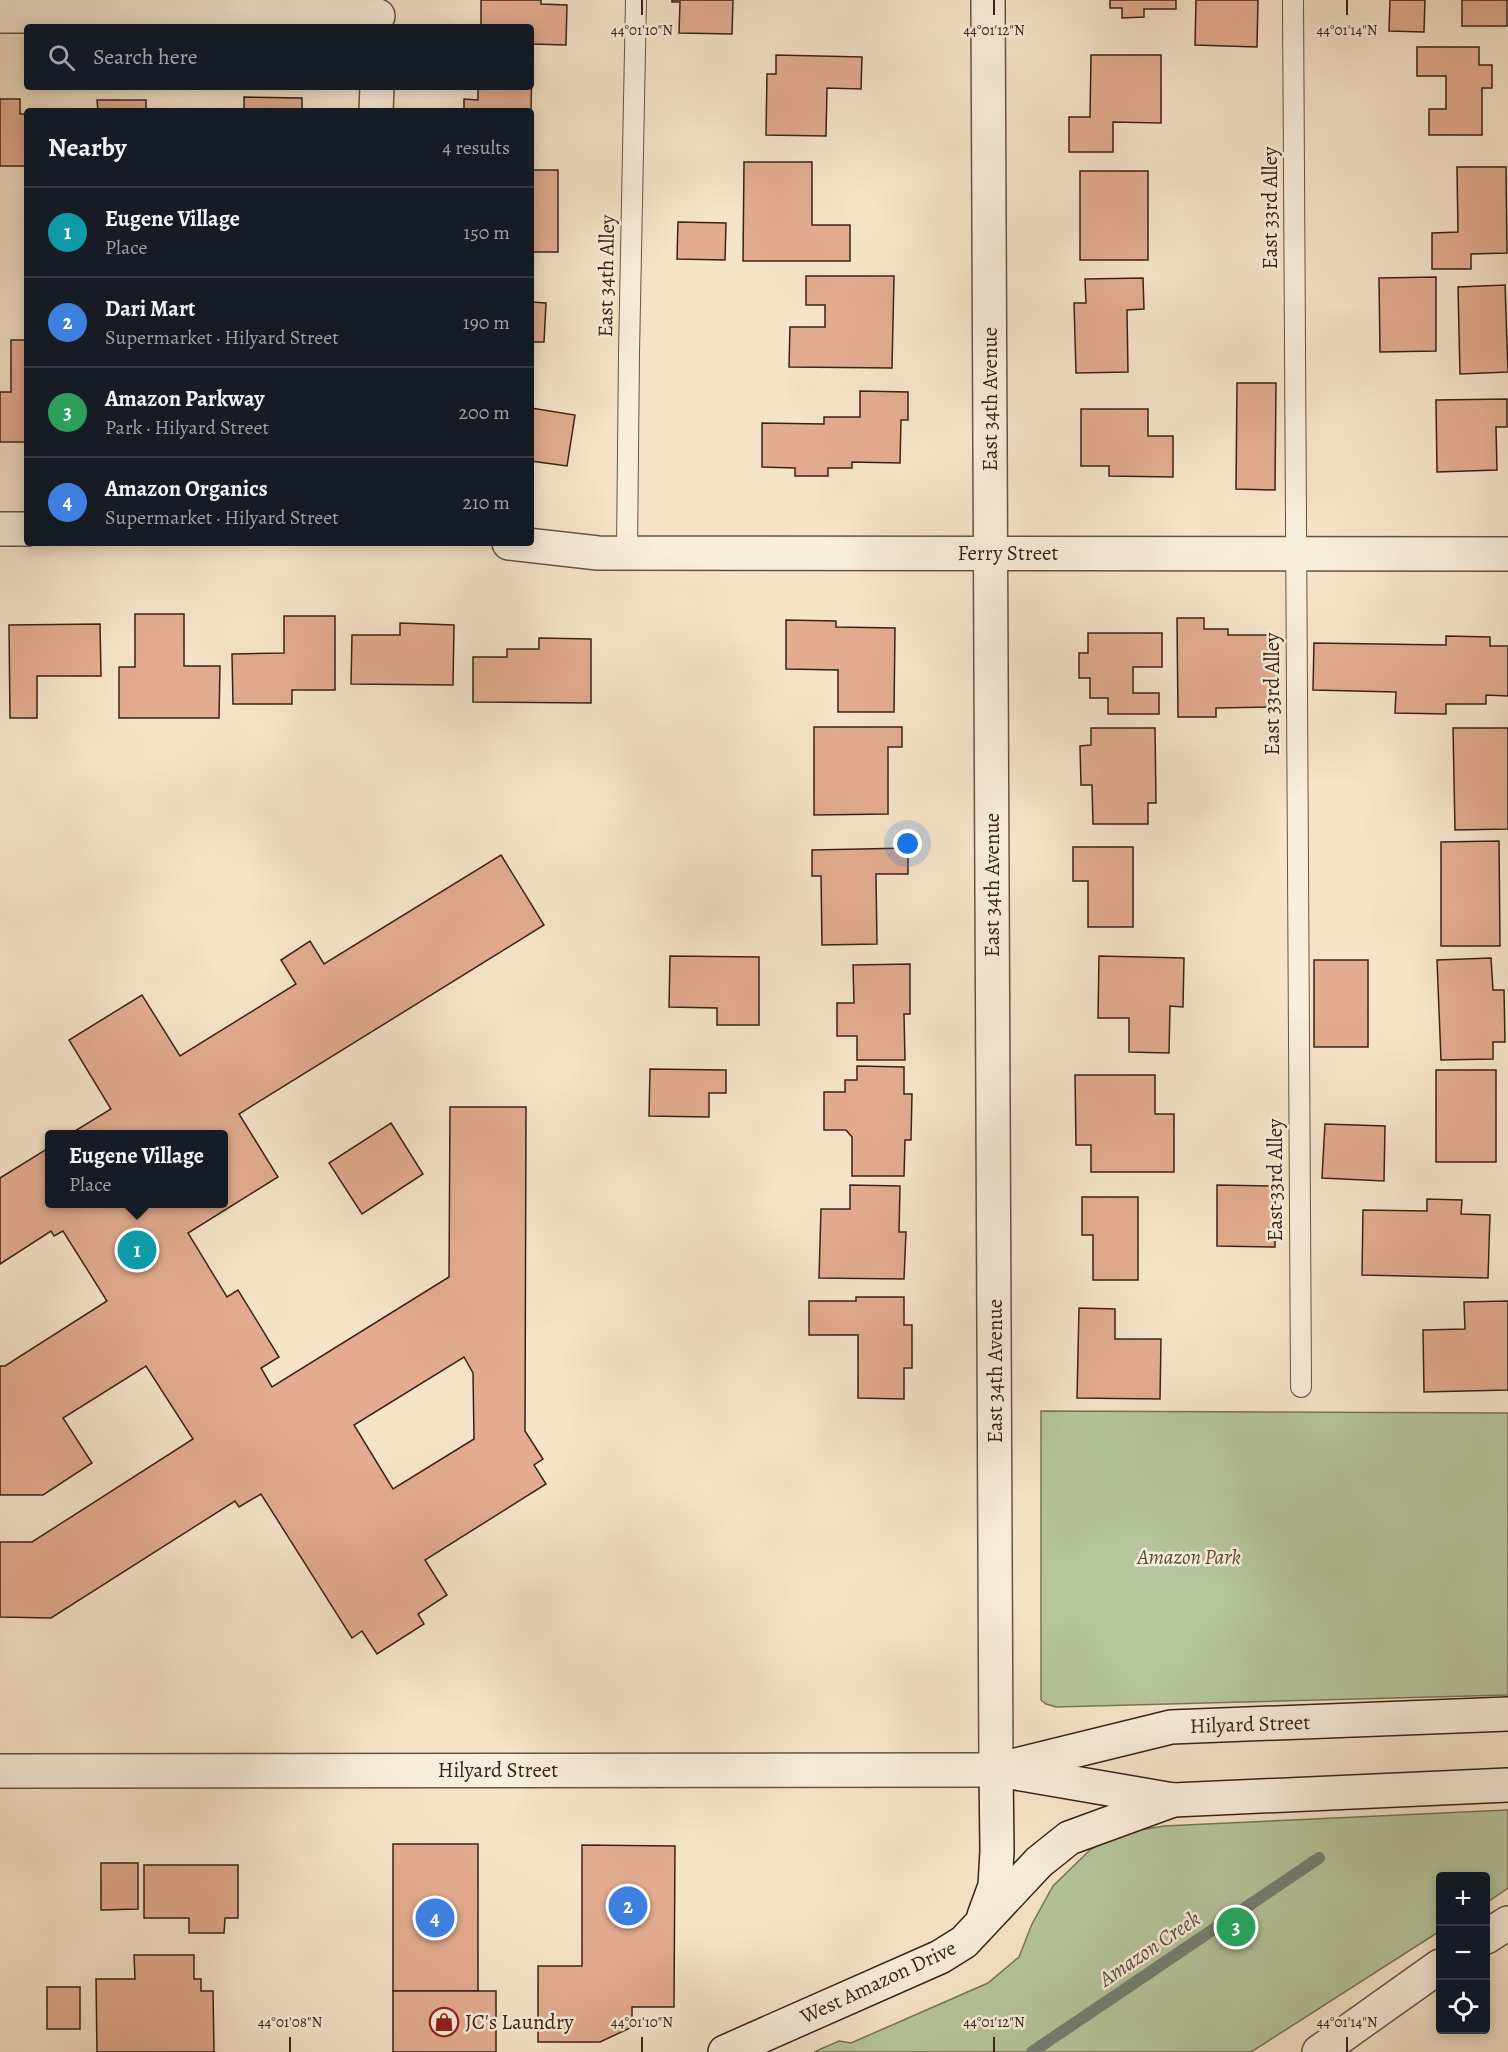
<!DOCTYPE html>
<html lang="en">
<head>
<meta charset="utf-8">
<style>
	:root { --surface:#171b24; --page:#20242c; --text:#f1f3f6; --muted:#9ea1a6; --line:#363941; --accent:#c59692 }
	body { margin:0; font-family:Alegreya,serif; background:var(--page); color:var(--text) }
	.controls { position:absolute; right:18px; bottom:18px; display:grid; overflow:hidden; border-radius:6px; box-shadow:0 3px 15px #0003 }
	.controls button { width:54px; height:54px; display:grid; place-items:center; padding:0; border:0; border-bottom:2px solid var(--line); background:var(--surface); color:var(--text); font:30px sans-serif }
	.you { position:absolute; left:908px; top:844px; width:21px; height:21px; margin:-15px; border:4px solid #fff; border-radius:50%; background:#1a73e8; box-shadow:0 0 0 9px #1a73e833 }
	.badge { display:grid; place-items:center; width:39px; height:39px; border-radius:50%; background:var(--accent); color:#fff; font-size:20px; font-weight:700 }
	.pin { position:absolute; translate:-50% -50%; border:3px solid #fff; box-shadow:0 2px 6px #0006 }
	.popup { position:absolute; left:45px; top:1130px; width:183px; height:78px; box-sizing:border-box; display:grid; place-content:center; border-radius:6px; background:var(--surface); filter:drop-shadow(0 2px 4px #0005); font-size:20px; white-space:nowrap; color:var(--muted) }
	.popup b { font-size:22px; color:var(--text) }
	.popup::after { content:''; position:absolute; left:50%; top:100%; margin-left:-12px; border:12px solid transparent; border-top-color:var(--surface) }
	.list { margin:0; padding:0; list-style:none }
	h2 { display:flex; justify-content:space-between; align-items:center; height:78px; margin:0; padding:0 24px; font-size:26px }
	h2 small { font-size:20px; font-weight:400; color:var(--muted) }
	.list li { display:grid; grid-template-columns:39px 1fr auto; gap:18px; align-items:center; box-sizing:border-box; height:90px; padding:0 24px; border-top:2px solid var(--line) }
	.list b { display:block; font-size:22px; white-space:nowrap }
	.list p { margin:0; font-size:20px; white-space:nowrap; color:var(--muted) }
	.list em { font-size:20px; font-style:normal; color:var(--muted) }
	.icon { flex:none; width:33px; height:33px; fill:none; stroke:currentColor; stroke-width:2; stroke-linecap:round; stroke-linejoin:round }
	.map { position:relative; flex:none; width:1508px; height:2052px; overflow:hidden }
	.search { position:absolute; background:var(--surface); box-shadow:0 3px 15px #0003; left:24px; top:24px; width:510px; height:66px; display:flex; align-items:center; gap:15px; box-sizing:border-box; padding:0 21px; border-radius:6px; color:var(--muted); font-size:22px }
	.panel { position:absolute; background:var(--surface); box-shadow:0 3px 15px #0003; left:24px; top:108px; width:510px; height:438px; border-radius:6px }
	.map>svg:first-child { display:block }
</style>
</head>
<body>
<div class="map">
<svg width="1508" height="2052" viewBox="0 0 1508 2052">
	<rect width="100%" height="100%" fill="#f6e4c8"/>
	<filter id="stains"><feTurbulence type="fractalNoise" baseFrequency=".00333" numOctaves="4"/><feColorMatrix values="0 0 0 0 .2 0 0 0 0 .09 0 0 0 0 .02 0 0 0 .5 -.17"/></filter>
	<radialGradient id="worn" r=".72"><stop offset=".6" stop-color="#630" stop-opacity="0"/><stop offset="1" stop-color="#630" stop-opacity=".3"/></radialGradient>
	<g fill="#b6c59b" stroke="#787459" stroke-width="1.5">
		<polygon points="1041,1411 1508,1413 1508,1695 1056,1707 1046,1704 1041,1700"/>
		<polygon points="1508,1810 1508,1888 1486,1903 1486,1876 1440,1876 1440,1931 1251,2052 814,2052 839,2041 851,2043 988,1983 1019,1957 1032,1924 1053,1886 1091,1849 1116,1834 1164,1826"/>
	</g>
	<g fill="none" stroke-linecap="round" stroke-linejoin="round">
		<polyline stroke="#768073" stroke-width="12" points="1032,2052 1319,1858"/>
	</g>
	<g fill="#e3ac90" stroke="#3a2217" stroke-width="1.5" fill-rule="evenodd">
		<polygon points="481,0 541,0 541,4 567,5 566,45 531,44 531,27 481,27"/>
		<polygon points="672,0 733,0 732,34 679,33 680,2 672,2"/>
		<polygon points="1110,0 1176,0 1176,9 1144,9 1144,17 1122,18 1122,8 1110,8"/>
		<polygon points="1196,0 1258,0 1257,47 1195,45"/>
		<polygon points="1390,0 1425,0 1424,32 1389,31"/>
		<rect x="1462" y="0" width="45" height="26"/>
		<polygon points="1417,47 1479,47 1479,65 1492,65 1492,88 1482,88 1482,135 1429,135 1429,109 1446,109 1446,76 1417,76"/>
		<polygon points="776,55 862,57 861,89 827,88 826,136 766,135 767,74 776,74"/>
		<polygon points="1091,55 1161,55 1161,123 1113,122 1113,152 1069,152 1069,117 1090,117"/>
		<polygon points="532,58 531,111 464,111 464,99 478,100 478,87 531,87"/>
		<polygon points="244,97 302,98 302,111 244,111"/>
		<polygon points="0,99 20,99 20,114 27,114 27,166 0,166"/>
		<polygon points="97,100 146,100 146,111 98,111"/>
		<polygon points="744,162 812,162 812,225 850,225 850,261 743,261"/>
		<polygon points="1457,167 1506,167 1507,253 1471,254 1471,269 1432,269 1432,233 1458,232"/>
		<rect x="531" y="170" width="27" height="82"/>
		<rect x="1080" y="171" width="68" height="89"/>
		<polygon points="678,222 726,223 725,260 677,259"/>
		<polygon points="806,276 894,276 892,368 789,367 790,327 825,327 825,305 806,305"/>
		<polygon points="1436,277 1436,351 1380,352 1379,278"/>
		<polygon points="1143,278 1144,309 1127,310 1128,372 1076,373 1074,303 1086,303 1085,279"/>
		<polygon points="1505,285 1508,372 1460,374 1458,287"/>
		<polygon points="531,302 546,303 544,342 531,342"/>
		<polygon points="11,340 27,340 27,442 0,442 0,392 11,392"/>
		<polygon points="1237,383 1276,383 1275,490 1236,489"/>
		<polygon points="860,391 908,392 908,420 901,420 900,463 852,462 852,468 828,468 828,476 795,476 795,468 762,467 762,423 824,424 824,417 860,417"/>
		<polygon points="1507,399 1507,427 1496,427 1497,470 1437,472 1436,400"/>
		<polygon points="531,408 575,415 567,466 531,461"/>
		<polygon points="1081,409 1148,409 1148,436 1173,436 1173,477 1109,476 1109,466 1081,466"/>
		<polygon points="135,614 184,614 184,666 220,666 219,718 119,718 119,667 135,667"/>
		<polygon points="284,616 335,616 335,690 292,690 292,704 233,704 232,654 284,653"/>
		<polygon points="1177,618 1204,618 1204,629 1228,629 1228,635 1278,635 1279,707 1216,708 1216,717 1178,717"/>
		<polygon points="786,620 836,621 836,627 895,628 894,712 838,712 838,670 786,669"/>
		<polygon points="400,623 454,625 453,685 351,684 352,635 400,635"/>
		<polygon points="100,624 101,676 37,676 37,718 10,718 9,625"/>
		<polygon points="1088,633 1162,633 1162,667 1133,667 1133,693 1159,693 1159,714 1108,714 1108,698 1090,698 1090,678 1079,678 1079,653 1088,653"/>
		<polygon points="1446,636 1490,637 1490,646 1508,646 1508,696 1486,695 1486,704 1446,704 1446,714 1395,713 1396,692 1313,690 1314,643 1446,645"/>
		<polygon points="539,638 591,639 591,703 473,702 473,657 507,657 507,649 539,649"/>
		<polygon points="814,727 902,727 902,747 888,747 888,814 814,815"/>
		<polygon points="1091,728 1155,728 1156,803 1148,803 1148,824 1093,824 1092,785 1081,785 1080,746 1091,745"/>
		<polygon points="1453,728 1508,728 1508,829 1455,830"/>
		<polygon points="1499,841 1500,946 1441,946 1441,842"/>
		<polygon points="1073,847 1133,847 1133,927 1088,927 1088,881 1073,881"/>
		<polygon points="908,848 908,874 876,874 877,944 822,945 821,876 812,876 812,850"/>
		<path d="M501 855 544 925 239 1114 278 1177 188 1233 227 1297 238 1290 279 1357 261 1368 272 1387 449 1277 450 1107H526L525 1431 543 1459 534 1465 546 1484 425 1560 447 1595 418 1614 424 1624 377 1654 362 1631 352 1638 261 1494 239 1507 235 1501 51 1618 0 1617V1542H32L193 1439 146 1366 63 1418 92 1463 43 1495H0V1366H5L107 1301 63 1231 54 1236 51 1231 0 1264V1178L50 1147V1204H224V1134H70L111 1109 69 1040 142 995 180 1056 296 984 281 960 310 941 324 964ZM464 1357 473 1373 474 1439 393 1489 354 1425Z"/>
		<polygon points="670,956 759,957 759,1025 717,1025 717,1008 669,1007"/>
		<polygon points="1099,956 1184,958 1183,1007 1170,1006 1169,1053 1129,1052 1129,1018 1098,1018"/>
		<polygon points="1491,958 1493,990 1504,990 1505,1042 1493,1042 1493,1059 1441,1060 1437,960"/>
		<rect x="1314" y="960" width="54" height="87"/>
		<polygon points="910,964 910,1014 904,1014 905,1060 857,1060 857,1036 837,1036 837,1003 854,1003 853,965"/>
		<polygon points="857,1066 904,1067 904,1094 912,1094 911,1140 905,1140 904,1176 852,1176 852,1137 846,1130 824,1130 824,1092 845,1092 845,1080 857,1080"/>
		<polygon points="650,1069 726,1070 726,1093 709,1093 709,1117 649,1116"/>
		<rect x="1436" y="1070" width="60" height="92"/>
		<polygon points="1075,1075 1155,1075 1155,1114 1174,1114 1174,1172 1091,1172 1091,1145 1076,1145"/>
		<polygon points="391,1123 423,1174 362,1214 329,1163"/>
		<polygon points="1325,1124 1385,1126 1384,1181 1322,1178"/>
		<polygon points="850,1185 900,1186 899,1232 906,1232 904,1279 819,1278 821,1209 850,1209"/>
		<polygon points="1217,1185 1275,1186 1275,1247 1217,1246"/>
		<polygon points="1082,1197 1138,1197 1138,1280 1093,1280 1093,1235 1082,1235"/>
		<polygon points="1427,1199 1462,1200 1461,1214 1490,1215 1488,1278 1362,1275 1363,1210 1427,1211"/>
		<polygon points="856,1297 904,1297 904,1325 912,1325 912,1368 904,1368 904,1399 858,1398 858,1335 809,1335 809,1301 856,1301"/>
		<polygon points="1508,1301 1508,1390 1424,1392 1423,1330 1465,1329 1464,1302"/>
		<polygon points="1079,1308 1115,1309 1115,1339 1161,1339 1160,1399 1077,1398"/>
		<rect x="393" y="1844" width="85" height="147"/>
		<polygon points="582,1845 675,1846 674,2007 632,2007 632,2027 600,2042 538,2042 538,1966 582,1966"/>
		<polygon points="101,1863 138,1863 138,1909 101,1910"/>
		<polygon points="144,1865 238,1865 238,1918 225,1918 224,1933 189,1933 189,1918 144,1918"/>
		<polygon points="134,1955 194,1955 194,1979 201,1979 201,1991 213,1991 214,2052 97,2052 96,1979 135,1979"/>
		<rect x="47" y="1987" width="33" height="42"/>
		<rect x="393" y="1991" width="103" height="61"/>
	</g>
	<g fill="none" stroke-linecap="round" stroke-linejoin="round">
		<g stroke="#695243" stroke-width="22">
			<g id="service">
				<polyline points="1293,0 1301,1387"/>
				<polyline points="627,552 629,353 636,0"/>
			</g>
		</g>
		<g stroke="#695243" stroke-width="36">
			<g id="minor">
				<polyline points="988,0 996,1770"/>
				<polyline points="0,16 378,16"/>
				<polyline points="376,111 377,87"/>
				<polyline points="0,529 27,529"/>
				<polyline points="509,543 598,553 1508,554"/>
			</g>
		</g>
		<g stroke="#695243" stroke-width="36">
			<g id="tertiary">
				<polyline points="0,1771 996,1770"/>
				<polyline points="1486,1937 1508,1923"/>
				<polyline points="1319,2052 1440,1966"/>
			</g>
		</g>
		<g stroke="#3a2217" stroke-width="36">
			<g id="secondary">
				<polyline points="996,1770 1171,1727 1508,1714"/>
				<polyline points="1010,1772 1173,1800 1508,1785"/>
				<polyline points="984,1916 995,1886 997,1851 996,1770"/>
				<polyline points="725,2052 940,1957 964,1942 1039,1862 1069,1838 1173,1800"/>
			</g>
		</g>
		<use href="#service" stroke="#f9eddb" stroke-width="20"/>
		<use href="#minor" stroke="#f9eddb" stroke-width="33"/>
		<use href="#tertiary" stroke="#f9eddb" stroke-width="33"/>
		<use href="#secondary" stroke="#f9eddb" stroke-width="33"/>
	</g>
	<path fill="none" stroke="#3a2217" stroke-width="2" d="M642 0V15M994 0V15M1347 0V15M290 2037V2052M642 2037V2052M994 2037V2052M1347 2037V2052"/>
	<defs>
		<g id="shop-ring" transform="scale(1.5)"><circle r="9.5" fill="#f9eddb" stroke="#8f2418" stroke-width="1.5"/><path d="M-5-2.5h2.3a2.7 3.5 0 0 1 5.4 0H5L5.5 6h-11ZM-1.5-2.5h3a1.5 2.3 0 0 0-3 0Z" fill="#8f2418"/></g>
	</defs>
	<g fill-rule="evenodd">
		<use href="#shop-ring" x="444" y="2022"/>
	</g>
	<g text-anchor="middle" stroke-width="5" stroke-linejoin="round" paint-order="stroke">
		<g font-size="21" fill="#3a2217" stroke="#f9eddb">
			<text transform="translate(1270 208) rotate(-90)" y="7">East 33rd Alley</text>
			<text transform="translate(606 276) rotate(-89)" y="7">East 34th Alley</text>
			<text transform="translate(990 399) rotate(-90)" y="7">East 34th Avenue</text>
			<text x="1008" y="560">Ferry Street</text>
			<text transform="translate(1272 694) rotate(-90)" y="7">East 33rd Alley</text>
			<text transform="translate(992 885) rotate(-90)" y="7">East 34th Avenue</text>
			<text transform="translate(1275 1180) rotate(-90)" y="7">East 33rd Alley</text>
			<text transform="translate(995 1371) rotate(-90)" y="7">East 34th Avenue</text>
			<text transform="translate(1250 1724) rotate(-2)" y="7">Hilyard Street</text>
			<text x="498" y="1777">Hilyard Street</text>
			<text transform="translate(878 1982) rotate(-25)" y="7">West Amazon Drive</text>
		</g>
		<g font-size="21" font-style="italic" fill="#594b38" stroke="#f9eddb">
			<text x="1189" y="1564">Amazon Park</text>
		</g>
		<g font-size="21" fill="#3a2217" stroke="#f9eddb" text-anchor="start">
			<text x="465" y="2029">JC's Laundry</text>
		</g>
		<g font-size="22" font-style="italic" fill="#585145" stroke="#f9eddb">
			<text transform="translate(1149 1948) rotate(-34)" y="8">Amazon Creek</text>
		</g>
	</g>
	<g font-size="15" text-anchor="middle" fill="#3a2217" stroke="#f9eddb" stroke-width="5" stroke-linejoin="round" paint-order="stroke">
		<text x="642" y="35">44°01'10"N</text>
		<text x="994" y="35">44°01'12"N</text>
		<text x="1347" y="35">44°01'14"N</text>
		<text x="290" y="2027">44°01'08"N</text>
		<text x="642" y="2027">44°01'10"N</text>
		<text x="994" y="2027">44°01'12"N</text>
		<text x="1347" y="2027">44°01'14"N</text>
	</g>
	<rect width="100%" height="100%" filter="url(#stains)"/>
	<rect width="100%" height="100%" fill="url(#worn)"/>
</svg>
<div class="controls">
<button>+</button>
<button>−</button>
<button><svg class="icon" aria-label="locate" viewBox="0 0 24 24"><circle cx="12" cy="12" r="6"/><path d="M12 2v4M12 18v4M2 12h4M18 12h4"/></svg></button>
</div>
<div class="you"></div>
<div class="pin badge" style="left:137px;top:1250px;background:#0f9aa8">1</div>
<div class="popup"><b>Eugene Village</b>Place</div>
<div class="pin badge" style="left:628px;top:1906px;background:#3f7fe0">2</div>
<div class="pin badge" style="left:1236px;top:1927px;background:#2e9e5b">3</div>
<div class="pin badge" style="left:435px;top:1918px;background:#3f7fe0">4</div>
<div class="search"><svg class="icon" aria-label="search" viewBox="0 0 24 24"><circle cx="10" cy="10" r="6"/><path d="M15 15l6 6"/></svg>Search here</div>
<section class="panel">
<h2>Nearby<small>4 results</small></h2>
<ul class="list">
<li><span class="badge" style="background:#0f9aa8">1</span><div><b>Eugene Village</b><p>Place</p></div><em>150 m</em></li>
<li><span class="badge" style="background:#3f7fe0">2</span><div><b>Dari Mart</b><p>Supermarket · Hilyard Street</p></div><em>190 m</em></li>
<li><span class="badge" style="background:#2e9e5b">3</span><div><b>Amazon Parkway</b><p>Park · Hilyard Street</p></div><em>200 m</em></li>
<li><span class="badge" style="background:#3f7fe0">4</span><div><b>Amazon Organics</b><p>Supermarket · Hilyard Street</p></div><em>210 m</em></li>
</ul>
</section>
</div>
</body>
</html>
